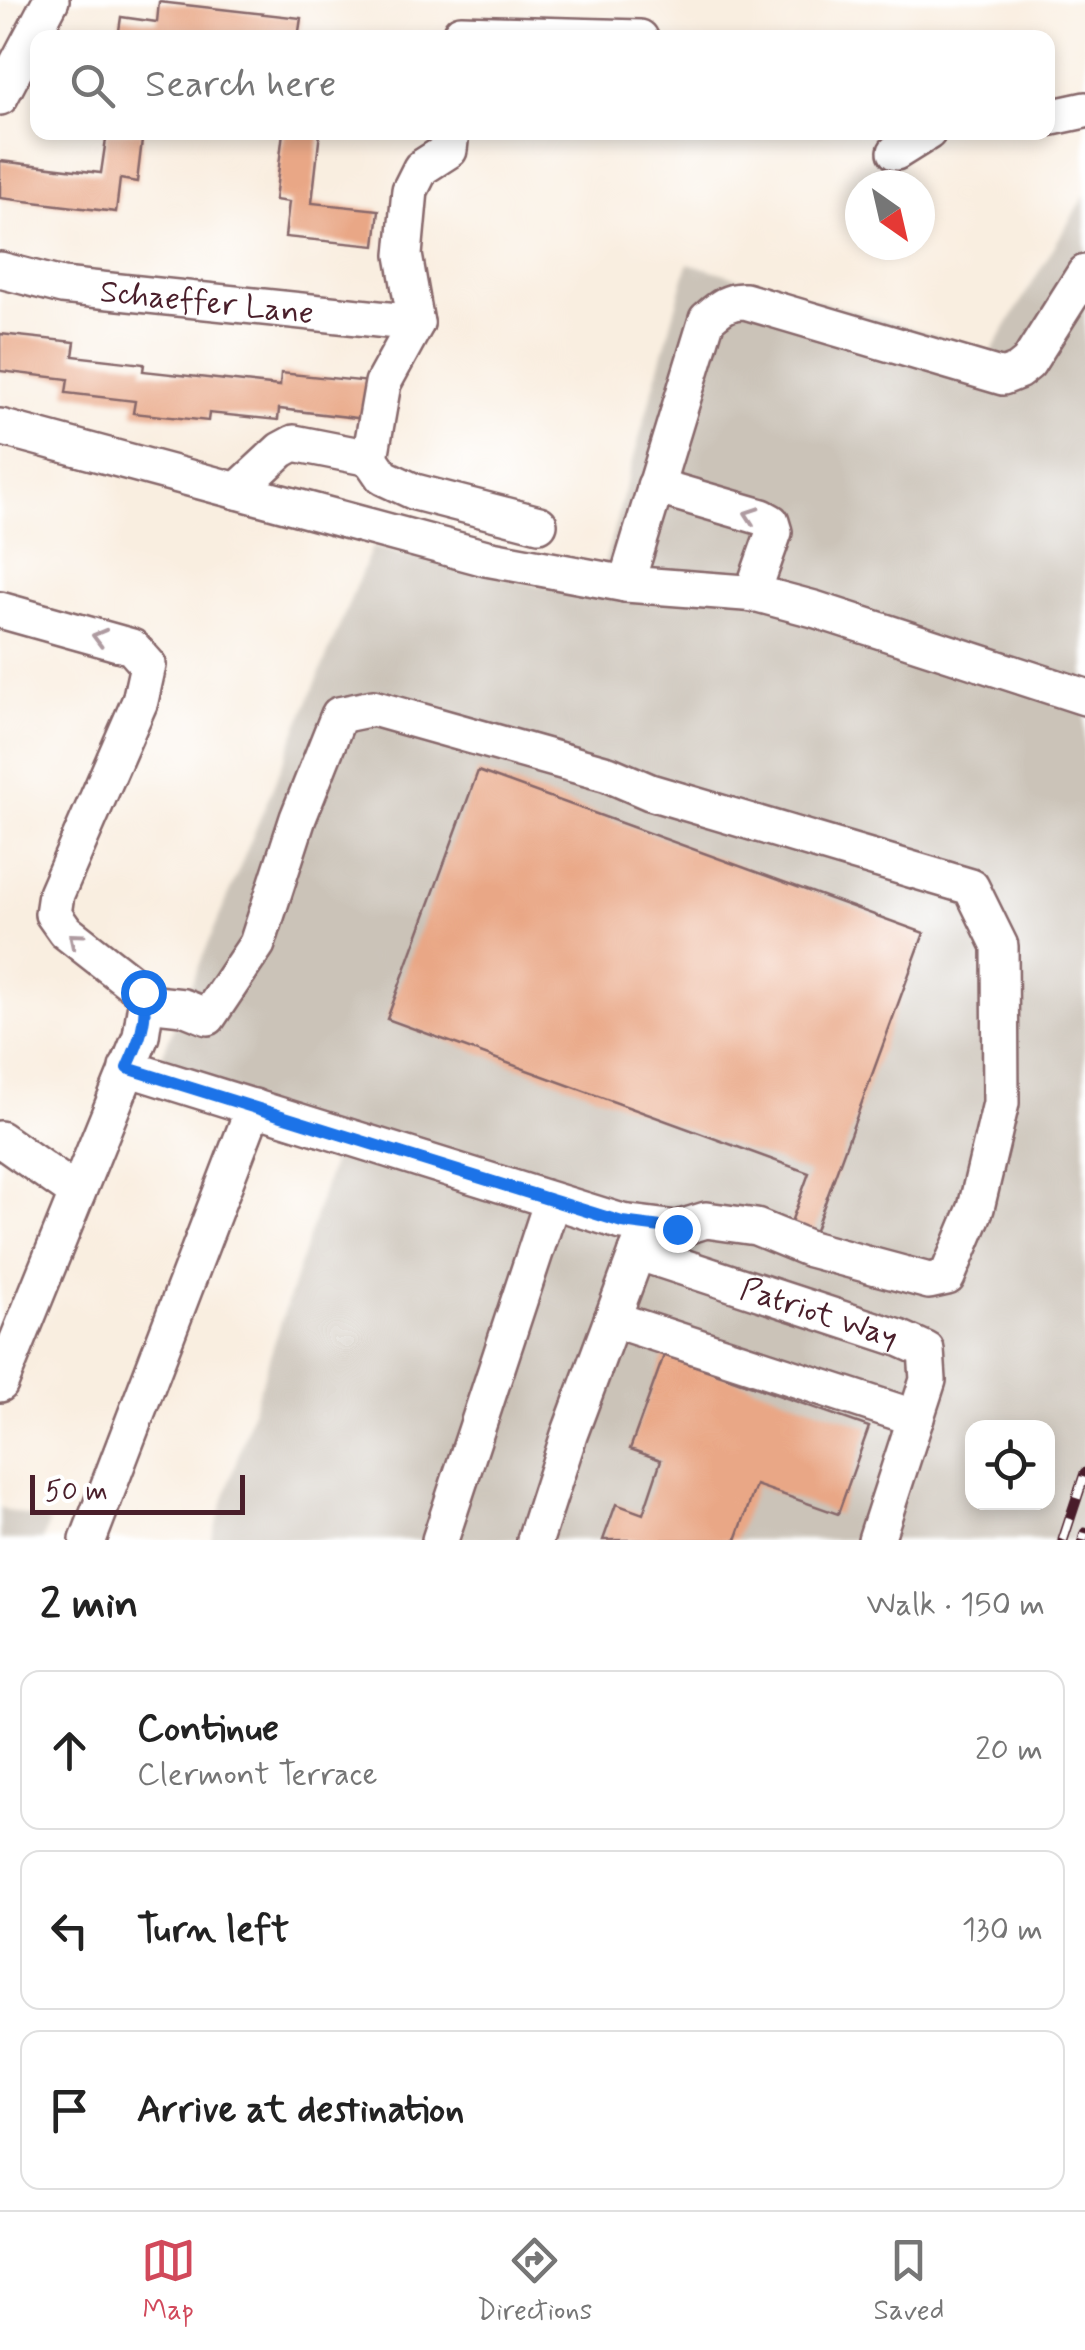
<!DOCTYPE html>
<html lang="en">
<head>
<meta charset="utf-8">
<style>
	:root { --surface:#fff; --page:#f2f2f2; --text:#222; --muted:#767676; --line:#e0e0e0; --accent:#d1495b }
	body { margin:0; font-family:Mynerve,sans-serif; background:var(--page); color:var(--text) }
	.controls { position:absolute; right:30px; bottom:30px; display:grid; overflow:hidden; border-radius:20px; box-shadow:0 5px 15px #0003 }
	.controls button { width:90px; height:90px; display:grid; place-items:center; padding:0; border:0; border-bottom:2px solid var(--line); background:var(--surface); color:var(--text); font:50px sans-serif }
	.compass { position:absolute; left:845px; top:170px; width:90px; height:90px; border-radius:50%; background:var(--surface); box-shadow:0 5px 15px #0003; rotate:146deg }
	.scale { position:absolute; left:30px; bottom:25px; width:215px; box-sizing:border-box; padding-left:10px; border:5px solid #4a1f2b; border-top:0; font-size:28px; line-height:35px; white-space:nowrap; color:#4a1f2b; -webkit-text-stroke:8px #fff; paint-order:stroke }
	.stop { position:absolute; width:30px; height:30px; margin:-22px; border:8px solid #1a73e8; border-radius:50%; background:#fff }
	.stop.end { background:#1a73e8; border-color:#fff; box-shadow:0 2px 10px #0008 }
	.list { margin:0; padding:0; list-style:none }
	h2 { display:flex; justify-content:space-between; align-items:center; height:130px; margin:0; padding:0 40px; font-size:42px }
	h2 small { font-size:32px; font-weight:400; color:var(--muted) }
	.list li { display:grid; grid-template-columns:65px 1fr auto; gap:30px; align-items:center; box-sizing:border-box; height:160px; margin:0 20px 20px; padding:0 20px; border:2px solid var(--line); border-radius:20px }
	.list b { display:block; font-size:38px; white-space:nowrap }
	.list p { margin:0; font-size:32px; white-space:nowrap; color:var(--muted) }
	.list em { font-size:32px; font-style:normal; color:var(--muted) }
	.icon { flex:none; width:55px; height:55px; fill:none; stroke:currentColor; stroke-width:2; stroke-linecap:round; stroke-linejoin:round }
	.map { position:relative; flex:none; width:1085px; height:1540px; overflow:hidden }
	.search { position:absolute; background:var(--surface); box-shadow:0 5px 15px #0003; left:30px; right:30px; top:30px; height:110px; display:flex; align-items:center; gap:25px; box-sizing:border-box; padding:0 35px; border-radius:20px; color:var(--muted); font-size:38px }
	.sheet { height:670px; background:var(--surface) }
	nav { display:flex; justify-content:space-around; align-items:center; box-sizing:border-box; height:140px; border-top:2px solid var(--line); background:var(--surface); font-size:28px; color:var(--muted) }
	nav a { display:grid; justify-items:center; gap:5px }
	nav .on { color:var(--accent) }
	.map>svg:first-child { display:block }
</style>
</head>
<body>
<div class="map">
<svg width="1085" height="1540" viewBox="0 0 1085 1540">
	<rect width="100%" height="100%" fill="#fff"/>
	<filter id="ink" filterUnits="userSpaceOnUse"><feTurbulence type="fractalNoise" baseFrequency=".01" numOctaves="2"/><feDisplacementMap in="SourceGraphic" scale="20" xChannelSelector="R" yChannelSelector="G"/><feConvolveMatrix kernelMatrix="1 2 1 2 8 2 1 2 1" color-interpolation-filters="sRGB"/></filter>
	<filter id="wash" filterUnits="userSpaceOnUse"><feTurbulence type="fractalNoise" baseFrequency=".0048" numOctaves="4" result="noise"/><feDisplacementMap in="SourceGraphic" scale="40" xChannelSelector="R" yChannelSelector="G"/><feGaussianBlur stdDeviation="2.25" result="paint"/><feColorMatrix in="noise" values="0 0 0 0 0 0 0 0 0 0 0 0 0 0 0 0 0 1.4 0 .05"/><feComposite in="paint" operator="in"/></filter>
	<g filter="url(#wash)">
		<rect width="100%" height="100%" fill="#f9eee0"/>
		<g fill="#cbc3b8" fill-rule="evenodd">
			<path d="M1085 195V1540H211L332 1163 147 1092 372 547 595 598 688 263 991 352ZM972 1428H1048V1502H972Z"/>
			<polygon points="0,1508 49,1522 43,1540 0,1540"/>
		</g>
		<g id="blocks">
			<g fill="#e9a786">
				<polygon points="159,2 301,18 298,38 118,38 121,17 157,22"/>
				<polygon points="107,132 143,132 137,182 120,179 116,212 0,198 0,161 101,173"/>
				<polygon points="283,132 320,132 312,203 379,210 375,246 285,237 289,202 275,200"/>
				<polygon points="0,334 75,342 73,356 144,364 143,371 280,386 281,373 371,382 366,419 279,409 278,420 209,413 208,421 133,413 135,401 66,393 68,379 0,371"/>
				<polygon points="478,771 924,933 814,1233 790,1225 809,1173 387,1019"/>
				<polygon points="664,1355 869,1427 838,1514 756,1485 736,1540 603,1540 616,1504 643,1514 661,1460 630,1449"/>
			</g>
		</g>
	</g>
	<g filter="url(#ink)">
		<use href="#blocks" fill-opacity="0" stroke="#87676a" stroke-width="2.5"/>
		<g fill="none" stroke-linecap="round" stroke-linejoin="round">
			<g stroke="#87676a" stroke-width="40">
				<g id="minor">
					<polyline points="461,38 461,33 640,38"/>
					<polyline points="0,97 51,0"/>
					<polyline points="1048,118 1085,110"/>
					<polyline points="451,132 449,150 421,168 410,190 404,255 416,323 383,383 370,458 383,477 415,492 539,524"/>
					<polyline points="896,152 928,132"/>
					<path id="s1" d="M0 270 62 286 416 323"/>
					<path d="M1085 273 1028 363 1018 371 1003 377 745 301C728 300 719 309 707 319L626 584 758 594 814 609 1085 697"/>
					<polyline points="0,427 486,558 626,584"/>
					<polyline points="655,486 762,517 771,522 774,532 752,594"/>
					<polyline points="237,491 281,450 294,443 370,458"/>
					<polyline points="0,610 132,647 148,665 140,701 56,894 53,914 65,931 143,992 146,1003 141,1036 0,1384"/>
					<polyline points="127,1068 622,1222 677,1229 706,1220 756,1227 810,1249 929,1281 947,1277 976,1208 1001,1103 1000,946 971,887 650,792 608,774 373,708 339,715 298,818 257,944 208,1017 183,1007 146,1003"/>
					<polyline points="0,1139 77,1193"/>
					<path id="s2" d="M637 1252 899 1338 926 1350 928 1380 876 1540"/>
					<polyline points="612,1319 916,1418"/>
					<polyline points="88,1540 254,1107"/>
					<polyline points="440,1540 552,1201"/>
					<polyline points="535,1540 569,1435 645,1231"/>
				</g>
			</g>
			<use href="#minor" stroke="#fff" stroke-width="35"/>
			<g stroke="#4a1f2b" stroke-width="11">
				<g id="rail">
					<polyline points="1063,1540 1085,1473"/>
					<polyline points="1083,1540 1085,1533"/>
				</g>
			</g>
			<use href="#rail" stroke="#fff" stroke-width="8" stroke-dasharray="22" stroke-linecap="butt"/>
		</g>
		<defs><path id="oneway-chevron" d="M-2-3.5L2.5 0L-2 3.5" fill="none" stroke-width="1.6" stroke-linecap="round" stroke-linejoin="round" transform="scale(2.5)"/></defs>
		<g stroke="#ae9aa0">
			<use href="#oneway-chevron" transform="translate(751 515) rotate(-161)"/>
			<use href="#oneway-chevron" transform="translate(99 637) rotate(-165)"/>
			<use href="#oneway-chevron" transform="translate(75 939) rotate(-140)"/>
		</g>
	</g>
	<g fill="none" stroke-linecap="round" stroke-linejoin="round" filter="url(#ink)">
		<path stroke="#1a73e8" stroke-width="12" d="M143 992C149 1019 138 1044 127 1068L622 1222 677 1229"/>
	</g>
	<g text-anchor="middle" stroke-width="10" stroke-linejoin="round" paint-order="stroke">
		<g font-size="32" fill="#4a1f2b" stroke="#fff">
			<text dy="11" stroke="none"><textPath href="#s1" startOffset="210">Schaeffer Lane</textPath></text>
			<text dy="11" stroke="none"><textPath href="#s2" startOffset="192">Patriot Way</textPath></text>
		</g>
	</g>
</svg>
<div class="controls">
<button><svg class="icon" aria-label="locate" viewBox="0 0 24 24"><circle cx="12" cy="12" r="6"/><path d="M12 2v4M12 18v4M2 12h4M18 12h4"/></svg></button>
</div>
<svg class="compass" viewBox="-18 -18 36 36"><path d="M0-13l5 13h-10z" fill="#e53935"/><path d="M0 13l5-13h-10z" fill="#767676"/></svg>
<div class="scale">50 m</div>
<div class="stop" style="left:143px;top:992px"></div>
<div class="stop end" style="left:677px;top:1229px"></div>
<div class="search"><svg class="icon" aria-label="search" viewBox="0 0 24 24"><circle cx="10" cy="10" r="6"/><path d="M15 15l6 6"/></svg>Search here</div>
</div>
<section class="sheet">
<h2>2 min<small>Walk · 150 m</small></h2>
<ul class="list">
<li><svg class="icon" aria-label="ahead" viewBox="0 0 24 24"><path d="M12 20V5M6 11l6-6 6 6"/></svg><div><b>Continue</b><p>Clermont Terrace</p></div><em>20 m</em></li>
<li><svg class="icon" aria-label="left" viewBox="0 0 24 24"><path d="M17 20v-9H6M10 6l-5 5 5 5"/></svg><div><b>Turn left</b></div><em>130 m</em></li>
<li><svg class="icon" aria-label="arrive" viewBox="0 0 24 24"><path d="M6 21V4h12l-3 4 3 4H6"/></svg><div><b>Arrive at destination</b></div></li>
</ul>
</section>
<nav>
<a class="on"><svg class="icon" aria-label="map" viewBox="0 0 24 24"><path d="M3 6l6-2 6 2 6-2v14l-6 2-6-2-6 2zM9 4v14M15 6v14"/></svg>Map</a>
<a><svg class="icon" aria-label="directions" viewBox="0 0 24 24"><path d="M12 3l9 9-9 9-9-9zM9 14v-3h6M13 9l2 2-2 2"/></svg>Directions</a>
<a><svg class="icon" aria-label="saved" viewBox="0 0 24 24"><path d="M7 4h10v16l-5-4-5 4z"/></svg>Saved</a>
</nav>
</body>
</html>
